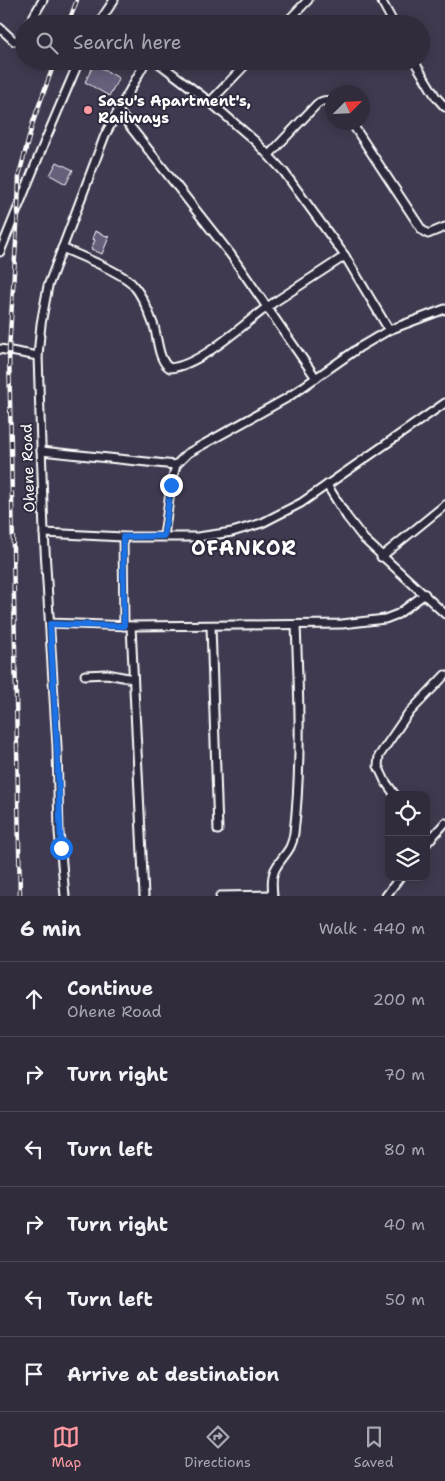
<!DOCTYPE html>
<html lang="en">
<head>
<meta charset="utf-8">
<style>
	:root { --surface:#302c3c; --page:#3c3847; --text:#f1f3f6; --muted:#a8a7af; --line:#4b4856; --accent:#ff9aa2 }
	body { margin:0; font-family:"Shantell Sans",sans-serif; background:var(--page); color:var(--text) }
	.controls { position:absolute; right:15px; bottom:15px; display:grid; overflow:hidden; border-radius:10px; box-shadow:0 2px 12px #0003 }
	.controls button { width:45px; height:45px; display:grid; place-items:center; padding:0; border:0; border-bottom:1px solid var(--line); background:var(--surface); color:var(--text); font:25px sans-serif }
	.compass { position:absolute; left:325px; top:85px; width:45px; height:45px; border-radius:50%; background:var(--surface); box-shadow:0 2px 12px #0003; rotate:66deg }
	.stop { position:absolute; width:15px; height:15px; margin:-11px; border:4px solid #1a73e8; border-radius:50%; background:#fff }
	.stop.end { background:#1a73e8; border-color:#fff; box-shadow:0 1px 5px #0008 }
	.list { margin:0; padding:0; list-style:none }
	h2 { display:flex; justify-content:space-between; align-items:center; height:65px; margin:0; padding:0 20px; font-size:21px }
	h2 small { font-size:16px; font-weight:400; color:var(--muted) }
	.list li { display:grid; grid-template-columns:32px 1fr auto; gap:15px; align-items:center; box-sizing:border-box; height:75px; padding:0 20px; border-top:1px solid var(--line) }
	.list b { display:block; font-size:19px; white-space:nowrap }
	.list p { margin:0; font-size:16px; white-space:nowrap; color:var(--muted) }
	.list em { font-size:16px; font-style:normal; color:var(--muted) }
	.icon { flex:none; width:28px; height:28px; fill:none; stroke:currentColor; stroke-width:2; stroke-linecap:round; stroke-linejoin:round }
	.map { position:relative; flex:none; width:445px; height:896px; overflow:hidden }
	.search { position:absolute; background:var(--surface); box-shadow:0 2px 12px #0003; left:15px; right:15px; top:15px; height:55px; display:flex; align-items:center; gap:12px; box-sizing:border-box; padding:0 18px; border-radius:28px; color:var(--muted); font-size:19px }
	.sheet { height:515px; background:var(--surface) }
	nav { display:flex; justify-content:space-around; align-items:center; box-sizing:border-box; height:70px; border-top:1px solid var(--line); background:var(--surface); font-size:14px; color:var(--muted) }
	nav a { display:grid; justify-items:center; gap:2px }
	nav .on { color:var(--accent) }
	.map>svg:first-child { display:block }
</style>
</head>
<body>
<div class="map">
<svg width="445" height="896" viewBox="0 0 445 896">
	<rect width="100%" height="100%" fill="#403a50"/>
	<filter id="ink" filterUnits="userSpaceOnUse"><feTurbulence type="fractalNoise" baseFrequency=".02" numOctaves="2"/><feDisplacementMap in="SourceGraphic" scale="10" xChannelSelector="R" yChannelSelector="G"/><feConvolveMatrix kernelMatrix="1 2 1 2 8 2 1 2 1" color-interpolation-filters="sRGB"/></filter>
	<g filter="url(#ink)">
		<g fill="#685e7b" stroke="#fff">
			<polygon points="94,64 119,78 109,96 85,82"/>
			<polygon points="57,162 73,170 66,184 50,175"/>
			<polygon points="95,231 109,237 102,254 91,249 95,240 92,239"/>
		</g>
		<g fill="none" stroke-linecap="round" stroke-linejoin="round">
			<g stroke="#fff" stroke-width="11">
				<g id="minor">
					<polyline points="381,0 394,24"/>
					<polyline points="29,24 43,0"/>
					<polyline points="98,24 114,0"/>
					<polyline points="285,24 308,0"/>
					<polyline points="0,28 14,41 19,40 24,34"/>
					<polyline points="156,61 210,102 255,141 284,172 345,256 389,330"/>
					<polyline points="414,61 436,97 445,107"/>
					<polyline points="210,102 249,61"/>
					<polyline points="118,111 231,255 316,378"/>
					<polyline points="351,122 422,230 428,234 445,227"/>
					<path d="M269 155 317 104C323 100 327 99 332 102"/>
					<path d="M62 248C78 255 124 273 133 285 143 296 149 313 154 326 158 339 158 361 170 368 201 365 241 326 267 307 293 290 319 273 345 256"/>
					<polyline points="0,252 45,141 79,61"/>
					<polyline points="0,349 38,356"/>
					<polyline points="41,451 176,465"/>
					<polyline points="327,485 347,517 364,539 445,614"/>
					<polyline points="44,533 123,537 198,537 232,532 262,523 301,503 445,403"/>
					<polyline points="164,536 171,485 176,465 188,453 287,398 360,347 389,330 445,309"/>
					<polyline points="123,537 124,626"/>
					<polyline points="381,557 445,505"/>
					<polyline points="50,623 131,626 342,624 385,619 398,614 425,594"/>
					<polyline points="131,626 144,896"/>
					<polyline points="211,626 218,830"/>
					<polyline points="85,675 107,674 133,679"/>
					<polyline points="395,795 385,781 378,766 379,756 407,715 445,675"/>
					<polyline points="426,844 445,823"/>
					<polyline points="65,896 59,832 57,747 44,533 38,356 41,324 48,286 105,135 146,61"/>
					<polyline points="220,896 272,895"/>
					<path d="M273 896C272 886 271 875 277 866 285 853 292 850 294 833 302 764 299 694 296 626"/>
					<polyline points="386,896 400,877"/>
				</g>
			</g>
			<use href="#minor" stroke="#2f2a3d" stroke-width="7"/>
			<g stroke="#fff" stroke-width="4.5">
				<g id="rail">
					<polyline points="68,24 77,0"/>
					<polyline points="20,896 9,350 18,211 19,175 33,122 55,61"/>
				</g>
			</g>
			<use href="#rail" stroke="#2f2a3d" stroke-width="2.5" stroke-dasharray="8" stroke-linecap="butt"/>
		</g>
	</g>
	<g fill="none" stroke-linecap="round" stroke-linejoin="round" filter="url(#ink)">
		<polyline stroke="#1a73e8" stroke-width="6" points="61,848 57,747 50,624 124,626 123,537 164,536 171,485"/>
	</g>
	<circle fill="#ff9aa2" stroke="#2f2a3d" stroke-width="2" cx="88" cy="110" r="5"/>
	<g text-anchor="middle" stroke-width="4" stroke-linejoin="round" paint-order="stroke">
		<g font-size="15" font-weight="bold" fill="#fff" stroke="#2f2a3d" text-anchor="start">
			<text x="98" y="106">Sasu's Apartment's,<tspan x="98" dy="17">Railways</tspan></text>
		</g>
		<g font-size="15" fill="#fff" stroke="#2f2a3d">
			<text transform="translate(28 468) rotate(-92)" y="5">Ohene Road</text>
		</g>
		<g font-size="20" font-weight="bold" letter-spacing="1" fill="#fff" stroke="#2f2a3d">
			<text x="244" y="555">OFANKOR</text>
		</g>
	</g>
</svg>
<div class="controls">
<button><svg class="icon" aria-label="locate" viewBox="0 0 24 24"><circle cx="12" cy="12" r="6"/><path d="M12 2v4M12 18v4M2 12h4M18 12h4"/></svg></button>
<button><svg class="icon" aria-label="layers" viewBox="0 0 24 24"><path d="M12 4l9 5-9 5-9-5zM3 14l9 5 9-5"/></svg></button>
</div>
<svg class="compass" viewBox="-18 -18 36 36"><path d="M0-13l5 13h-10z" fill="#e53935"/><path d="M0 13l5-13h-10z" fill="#a8a7af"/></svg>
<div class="stop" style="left:61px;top:848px"></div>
<div class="stop end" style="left:171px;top:485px"></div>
<div class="search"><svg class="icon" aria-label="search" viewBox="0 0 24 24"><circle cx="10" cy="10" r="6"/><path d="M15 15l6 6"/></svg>Search here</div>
</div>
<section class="sheet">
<h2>6 min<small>Walk · 440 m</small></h2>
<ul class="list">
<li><svg class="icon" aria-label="ahead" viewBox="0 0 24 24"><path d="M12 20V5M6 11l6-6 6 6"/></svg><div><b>Continue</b><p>Ohene Road</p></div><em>200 m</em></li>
<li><svg class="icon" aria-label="right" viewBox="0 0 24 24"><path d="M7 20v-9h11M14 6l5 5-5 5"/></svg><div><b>Turn right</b></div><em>70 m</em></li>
<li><svg class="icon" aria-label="left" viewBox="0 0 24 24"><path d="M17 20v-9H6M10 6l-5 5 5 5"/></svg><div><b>Turn left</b></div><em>80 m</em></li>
<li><svg class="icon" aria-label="right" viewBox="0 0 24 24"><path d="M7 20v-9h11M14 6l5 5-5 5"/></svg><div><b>Turn right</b></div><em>40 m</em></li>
<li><svg class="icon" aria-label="left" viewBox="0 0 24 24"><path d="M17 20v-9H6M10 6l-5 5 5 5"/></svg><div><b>Turn left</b></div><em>50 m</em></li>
<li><svg class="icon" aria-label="arrive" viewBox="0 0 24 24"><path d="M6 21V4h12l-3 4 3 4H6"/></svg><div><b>Arrive at destination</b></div></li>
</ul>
</section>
<nav>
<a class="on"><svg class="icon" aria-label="map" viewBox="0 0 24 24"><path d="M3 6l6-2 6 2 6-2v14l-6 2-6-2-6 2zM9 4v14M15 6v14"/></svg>Map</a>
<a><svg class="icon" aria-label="directions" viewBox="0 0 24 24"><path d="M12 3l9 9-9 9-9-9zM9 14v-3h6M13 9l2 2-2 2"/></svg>Directions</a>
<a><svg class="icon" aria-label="saved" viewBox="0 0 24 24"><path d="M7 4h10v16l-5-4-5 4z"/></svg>Saved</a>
</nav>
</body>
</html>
